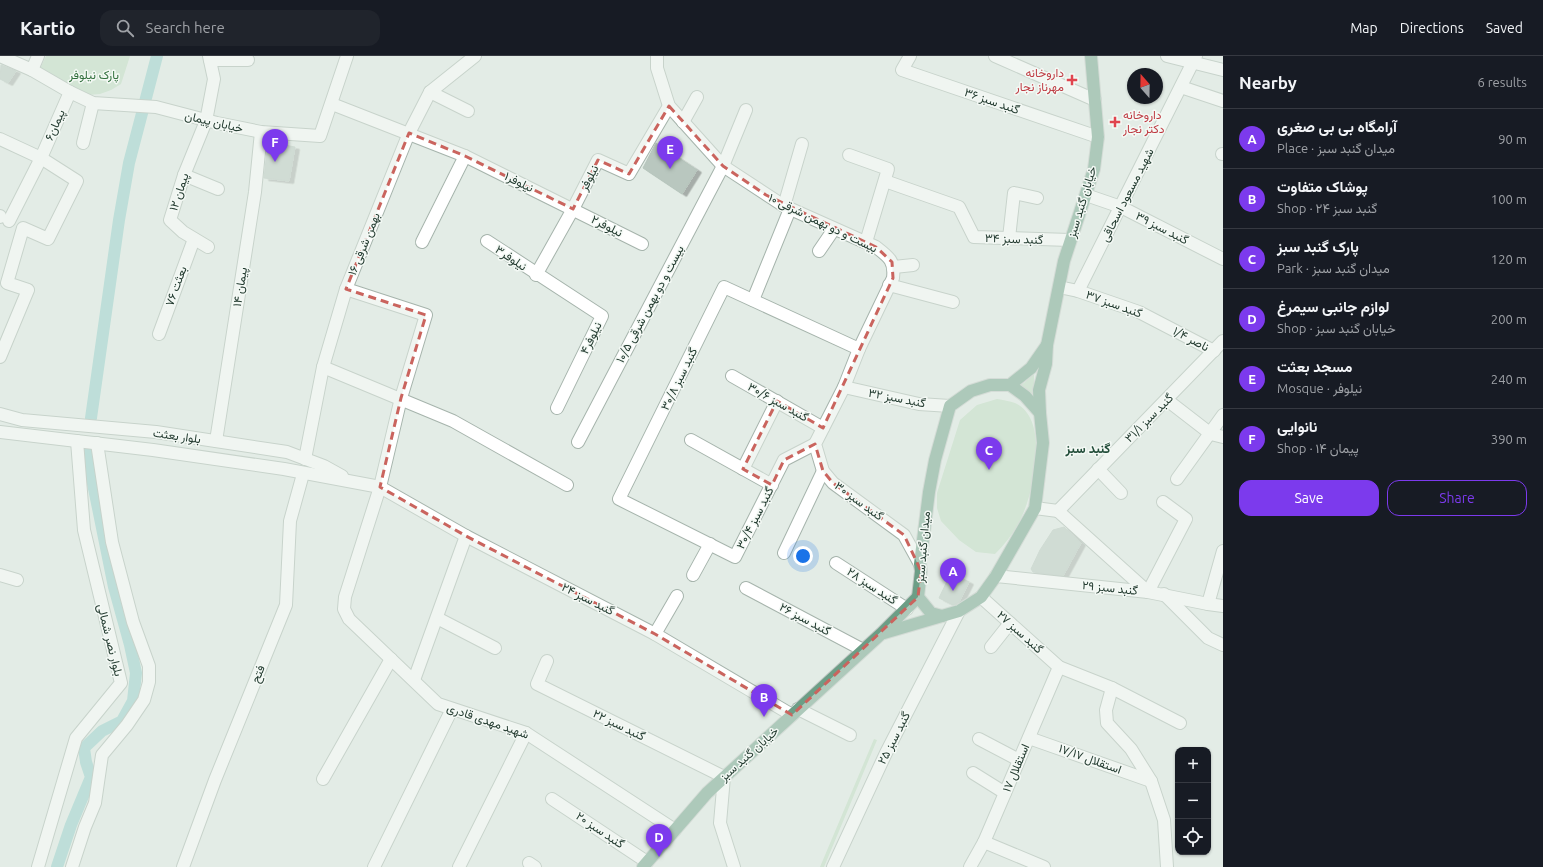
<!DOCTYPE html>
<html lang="en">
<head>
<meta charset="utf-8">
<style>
	:root { --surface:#171b24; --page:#20242c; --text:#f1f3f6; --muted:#9ea1a6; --line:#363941; --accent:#7c3aed }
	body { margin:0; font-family:Ubuntu,Vazirmatn,sans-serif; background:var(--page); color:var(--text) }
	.controls { position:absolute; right:12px; bottom:12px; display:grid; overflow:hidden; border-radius:8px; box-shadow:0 1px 3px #0004 }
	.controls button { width:36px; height:36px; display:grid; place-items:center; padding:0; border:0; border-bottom:1px solid var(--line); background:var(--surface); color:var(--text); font:20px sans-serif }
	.compass { position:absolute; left:1127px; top:12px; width:36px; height:36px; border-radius:50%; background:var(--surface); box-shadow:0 1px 3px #0004; rotate:340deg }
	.you { position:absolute; left:803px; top:500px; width:14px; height:14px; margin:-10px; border:3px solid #fff; border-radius:50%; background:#1a73e8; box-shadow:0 0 0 6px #1a73e833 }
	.badge { display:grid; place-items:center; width:26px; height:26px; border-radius:50%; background:var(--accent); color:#fff; font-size:13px; font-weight:700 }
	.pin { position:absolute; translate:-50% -33px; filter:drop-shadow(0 1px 2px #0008) }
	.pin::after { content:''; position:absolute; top:21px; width:14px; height:12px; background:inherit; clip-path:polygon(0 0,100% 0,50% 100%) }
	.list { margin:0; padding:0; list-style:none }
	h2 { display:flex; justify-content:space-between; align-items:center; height:52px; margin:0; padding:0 16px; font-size:17px }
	h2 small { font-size:13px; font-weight:400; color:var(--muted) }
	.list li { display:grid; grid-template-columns:26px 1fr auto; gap:12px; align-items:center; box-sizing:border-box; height:60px; padding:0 16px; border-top:1px solid var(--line) }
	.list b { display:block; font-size:15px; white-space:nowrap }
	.list p { margin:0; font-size:13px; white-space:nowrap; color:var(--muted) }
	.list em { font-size:13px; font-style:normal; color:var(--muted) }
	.actions { display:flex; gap:8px; padding:12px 16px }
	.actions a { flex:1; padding:9px 0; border:1px solid var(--accent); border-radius:12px; text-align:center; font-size:14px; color:var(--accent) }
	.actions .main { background:var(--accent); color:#fff }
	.icon { flex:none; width:22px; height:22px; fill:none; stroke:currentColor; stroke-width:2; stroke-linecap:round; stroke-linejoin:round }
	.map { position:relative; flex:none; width:1223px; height:811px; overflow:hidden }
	header { display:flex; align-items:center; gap:24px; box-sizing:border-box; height:56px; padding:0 20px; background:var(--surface); border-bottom:1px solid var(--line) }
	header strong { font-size:19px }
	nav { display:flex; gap:22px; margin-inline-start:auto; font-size:14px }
	.search { width:280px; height:36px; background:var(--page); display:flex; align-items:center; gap:10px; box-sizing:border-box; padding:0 14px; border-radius:12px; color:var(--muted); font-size:15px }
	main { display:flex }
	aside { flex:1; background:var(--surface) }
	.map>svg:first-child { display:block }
</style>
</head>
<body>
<header>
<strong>Kartio</strong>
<div class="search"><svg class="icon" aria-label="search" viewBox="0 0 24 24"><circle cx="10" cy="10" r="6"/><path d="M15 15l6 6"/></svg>Search here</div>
<nav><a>Map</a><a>Directions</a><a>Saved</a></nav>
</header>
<main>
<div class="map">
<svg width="1223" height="811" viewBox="0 0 1223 811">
	<defs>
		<filter id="shadow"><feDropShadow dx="4.5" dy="2.5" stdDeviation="0" flood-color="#0004"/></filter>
	</defs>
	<rect width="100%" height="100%" fill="#e3ece6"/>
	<g fill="#bedbc0">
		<polygon points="46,0 130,0 121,28 111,34 100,38 88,39 40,13"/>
		<polygon points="1034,318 1034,340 1023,331 1015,331 1024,327"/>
		<path d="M997 343C1003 344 1010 345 1015 347 1050 363 1034 434 1022 460 1016 474 1006 487 995 498L976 496 959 484 941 465 937 452V437L960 364 977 349Z"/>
		<polygon points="874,683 877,684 824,811 820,811"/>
	</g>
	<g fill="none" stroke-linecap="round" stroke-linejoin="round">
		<g stroke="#90cdc9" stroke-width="12">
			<polyline points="91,362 119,164 129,107 157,0"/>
			<polyline points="57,811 71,769 91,721 86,706 84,692 102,675 122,665 133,645 136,617 130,589 114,531 89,408 88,387"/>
		</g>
	</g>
	<g fill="#b9c7bf" stroke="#b6c5bc" filter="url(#shadow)">
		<polygon points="1,9 16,15 8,27 0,23"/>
		<polygon points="268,86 295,91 289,125 264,122"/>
		<polygon points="656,87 697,114 682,138 643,112"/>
		<polygon points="1064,471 1081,487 1063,520 1033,516 1031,513 1040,494 1053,474"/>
		<polygon points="951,517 969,526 959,546 953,549 939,542"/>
	</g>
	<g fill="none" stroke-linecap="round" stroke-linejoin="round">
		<g stroke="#a6b4ac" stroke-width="14">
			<g id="minor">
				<polyline points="0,0 32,14 70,36 93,47 156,51 217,67 261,76 320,80 347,0"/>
				<path d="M657 0V12L669 50 723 110 784 150 876 191C889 201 895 205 893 222L859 293 844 331 815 388 823 415 833 427 904 479 920 508"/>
				<polyline points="910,0 902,14 1098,81"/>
				<polyline points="995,0 1095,44"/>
				<polyline points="1167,0 1223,14"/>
				<polyline points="210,4 248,4"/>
				<polyline points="32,14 38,0"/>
				<polyline points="1181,31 1223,45"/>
				<polyline points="430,36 468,55"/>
				<polyline points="332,48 465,100 642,188"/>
				<polyline points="683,66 697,41"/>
				<polyline points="0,83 41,102 77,125 48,183 23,172 7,227 28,234 0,301"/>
				<polyline points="83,87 93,47"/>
				<polyline points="1222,98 1223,98"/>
				<polyline points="849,99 888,113 866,186"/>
				<polyline points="184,119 218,133"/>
				<polyline points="885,125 959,151 974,181 1070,184"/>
				<polyline points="1086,139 1121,151 1223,203"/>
				<polyline points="784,150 802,88"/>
				<polyline points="0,161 0,160"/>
				<polyline points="9,165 41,102 70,36"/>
				<polyline points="1009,182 1014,137 1037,142"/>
				<polyline points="487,185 602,260 557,352"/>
				<polyline points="422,186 465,100"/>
				<polyline points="208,191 183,176 170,164 184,119 206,65 214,23 209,0"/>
				<polyline points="819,195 834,173"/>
				<polyline points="894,211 913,209"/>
				<polyline points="536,219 573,153 598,104 629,118 669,50"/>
				<polyline points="889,229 953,246"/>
				<polyline points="1059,231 1078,235 1139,256 1214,295"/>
				<polyline points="346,233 426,259 401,342 380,431 345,541 344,553 349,563 438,648 526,677 675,774"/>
				<polyline points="1078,235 1196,0"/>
				<polyline points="753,244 790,153"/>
				<polyline points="159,278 194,183"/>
				<polyline points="323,311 453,365 567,429"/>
				<polyline points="732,320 823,372"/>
				<polyline points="844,331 919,348 950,350"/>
				<polyline points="1167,344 1211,378 1223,381"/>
				<polyline points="0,358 22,364 156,376 287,396 324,410 342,420"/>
				<polyline points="0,376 153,394 284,413 380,431 466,480 655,578 792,659"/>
				<polyline points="691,384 772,429"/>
				<polyline points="216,385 255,136 261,76"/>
				<polyline points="578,386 723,110 746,54"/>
				<polyline points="815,388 784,404 735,501 619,443 724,231 859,293"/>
				<polyline points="305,403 323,311 346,233 409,77 430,36 475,0"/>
				<polyline points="743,413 777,345"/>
				<polyline points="1098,413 1121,437"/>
				<polyline points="1177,423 1223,359"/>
				<polyline points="1035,452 1058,455"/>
				<polyline points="1058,455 1223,285"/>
				<polyline points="1058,455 1148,536"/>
				<polyline points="784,497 823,415"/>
				<polyline points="836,507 907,553"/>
				<polyline points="0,519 17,524"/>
				<polyline points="693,519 710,488"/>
				<polyline points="996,520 1148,536 1208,548 1223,550"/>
				<polyline points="746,532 863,594"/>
				<polyline points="1148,536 1186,463 1163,446"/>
				<polyline points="1164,538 1208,582 1223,589"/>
				<polyline points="981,541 1059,611 1112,632 1180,667"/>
				<polyline points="1208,548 1223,495"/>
				<polyline points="437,562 495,592"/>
				<polyline points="655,578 677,540"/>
				<polyline points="991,591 1010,567"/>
				<polyline points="547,605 537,628 724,721 720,767 734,811"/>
				<polyline points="414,624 466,480"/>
				<polyline points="1112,632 1106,654 1107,667 1131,693 1151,725 1164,764 1167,811"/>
				<polyline points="798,653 850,679"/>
				<polyline points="1029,682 1151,725"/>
				<polyline points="979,683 1019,704"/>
				<polyline points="973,717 1005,737"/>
				<polyline points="323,723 391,603"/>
				<polyline points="552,743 647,806"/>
				<polyline points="984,786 1044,811"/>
				<polyline points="529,807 535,811"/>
				<polyline points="38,811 76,682 121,627 84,474 77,385"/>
				<polyline points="72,811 85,771 95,747 102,699 127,669 144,644 149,626 149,610 133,566 112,486 97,387"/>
				<polyline points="183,811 215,724 286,549 290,465 303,418"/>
				<polyline points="374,811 452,653"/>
				<polyline points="459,811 526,677"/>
				<polyline points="833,811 886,697 959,555"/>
				<polyline points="970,811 984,786 1059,611"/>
			</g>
		</g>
		<g stroke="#c2c8c5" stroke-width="14">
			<g id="major">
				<polyline points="1047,289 1064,205 1094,113 1098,81 1091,0"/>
				<polygon points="990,329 1010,329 1025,340 1040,357 1043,387 1035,452 996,520 981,541 959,555 942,560 931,557 918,541 921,515 920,508 929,436 935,404 950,350 971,335"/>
				<polyline points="1010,329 1031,312 1047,289 1046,308 1039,334 1040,357"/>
				<polyline points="884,577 942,560"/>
				<polyline points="643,811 707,737 881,578 918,541"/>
			</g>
		</g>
		<use href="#minor" stroke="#fff" stroke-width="12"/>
		<use href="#major" stroke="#6c9e86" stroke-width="12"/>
	</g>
	<path d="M0 0H1223V811H0ZM669 50 723 110 766 139 876 191 892 206 893 222 823 372 777 345 743 413 772 429 784 404 815 388 823 415 833 427 904 479 921 515 918 541 792 659 655 578 466 480 380 431 401 342 426 259 346 233 409 77 465 100 573 153 598 104 629 118Z" fill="#e3ece6" fill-opacity=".55" fill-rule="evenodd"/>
	<path fill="none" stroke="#ca645e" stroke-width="3" stroke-dasharray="8 5" stroke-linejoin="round" d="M669 50 723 110 766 139 876 191 892 206 893 222 823 372 777 345 743 413 772 429 784 404 815 388 823 415 833 427 904 479 921 515 918 541 792 659 655 578 466 480 380 431 401 342 426 259 346 233 409 77 465 100 573 153 598 104 629 118Z"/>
	<g fill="#e0444e" stroke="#f4f9f5" stroke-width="1.5">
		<path d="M1070 18h4v4h4v4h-4v4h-4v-4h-4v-4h4z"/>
		<path d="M1113 60h4v4h4v4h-4v4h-4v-4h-4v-4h4z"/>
	</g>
	<g text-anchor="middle" stroke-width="3" stroke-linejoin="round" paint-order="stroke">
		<g font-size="12" fill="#be3a42" stroke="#f4f9f5" text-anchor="end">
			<text x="1064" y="21">داروخانه<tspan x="1064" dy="14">مهرناز نجار</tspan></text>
			<text x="1123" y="63" text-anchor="start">داروخانه<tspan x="1123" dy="14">دکتر نجار</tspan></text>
		</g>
		<g font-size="12" fill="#32703d" stroke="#f4f9f5">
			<text x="94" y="23">پارک نیلوفر</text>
		</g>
		<g font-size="12" fill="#243c31" stroke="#f4f9f5">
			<text transform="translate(992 45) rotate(19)" y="4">گنبد سبز ۳۶</text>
			<text transform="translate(214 66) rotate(13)" y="4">خیابان پیمان</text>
			<text transform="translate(55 69) rotate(-66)" y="4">پیمان۶</text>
			<text transform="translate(589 122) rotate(-63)" y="4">نیلوفر</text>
			<text transform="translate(519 126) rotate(26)" y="4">نیلوفر۱</text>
			<text transform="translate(179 136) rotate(-72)" y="4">پیمان ۱۲</text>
			<text transform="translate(1127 139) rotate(-63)" y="4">شهید مسعود اسحاقی</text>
			<text transform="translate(1082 146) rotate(-73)" y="4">خیابان گنبد سبز</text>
			<text transform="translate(823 167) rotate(26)" y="4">بیست و دو بهمن شرقی ۱۰</text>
			<text transform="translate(607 170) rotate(27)" y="4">نیلوفر۲</text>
			<text transform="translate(1162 172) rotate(27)" y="4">گنبد سبز ۳۹</text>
			<text transform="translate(1014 183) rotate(2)" y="4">گنبد سبز ۳۴</text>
			<text transform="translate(364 188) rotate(-68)" y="4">بهمن شرقی ۱۶</text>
			<text transform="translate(511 202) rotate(34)" y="4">نیلوفر۳</text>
			<text transform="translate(176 230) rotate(-70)" y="4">بعثت ۷۶</text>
			<text transform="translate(240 231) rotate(-81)" y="4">پیمان ۱۴</text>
			<text transform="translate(650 248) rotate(-62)" y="4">بیست و دو بهمن شرقی ۱۰/۵</text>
			<text transform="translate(1114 248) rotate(20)" y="4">گنبد سبز ۳۷</text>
			<text transform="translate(591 282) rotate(-64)" y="4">نیلوفر۴</text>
			<text transform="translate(1191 283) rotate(28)" y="4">ناصر ۱/۴</text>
			<text transform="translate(679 323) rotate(-64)" y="4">گنبد سبز ۳۰/۸</text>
			<text transform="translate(897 342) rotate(11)" y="4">گنبد سبز ۳۲</text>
			<text transform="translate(778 346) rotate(29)" y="4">گنبد سبز ۳۰/۶</text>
			<text transform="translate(1149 362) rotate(-45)" y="4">گنبد سبز ۳۱/۱</text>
			<text transform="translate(177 380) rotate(8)" y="4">بلوار بعثت</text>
			<text transform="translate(859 445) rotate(36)" y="4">گنبد سبز ۳۰</text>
			<text transform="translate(755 462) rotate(-63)" y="4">گنبد سبز ۳۰/۴</text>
			<text transform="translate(923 491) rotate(-85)" y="4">میدان گنبد سبز</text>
			<text transform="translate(872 530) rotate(33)" y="4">گنبد سبز ۲۸</text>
			<text transform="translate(1110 532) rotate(6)" y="4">گنبد سبز ۲۹</text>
			<text transform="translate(588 543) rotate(27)" y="4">گنبد سبز ۲۴</text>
			<text transform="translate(805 563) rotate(28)" y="4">گنبد سبز ۲۶</text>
			<text transform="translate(1020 576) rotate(42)" y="4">گنبد سبز ۲۷</text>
			<text transform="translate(110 584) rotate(76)" y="4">بلوار نصر شمالی</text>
			<text transform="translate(258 618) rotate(-68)" y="4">فتح</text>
			<text transform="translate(488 665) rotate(19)" y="4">شهید مهدی قادری</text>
			<text transform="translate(619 669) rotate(26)" y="4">گنبد سبز ۲۲</text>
			<text transform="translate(894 682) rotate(-63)" y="4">گنبد سبز ۲۵</text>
			<text transform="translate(749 698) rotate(-42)" y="4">خیابان گنبد سبز</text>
			<text transform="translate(1090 703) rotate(20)" y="4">استقلال ۱۷/۱۷</text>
			<text transform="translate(1016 712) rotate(-67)" y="4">استقلال ۱۷</text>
			<text transform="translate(600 774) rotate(34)" y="4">گنبد سبز ۲۰</text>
		</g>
		<g font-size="13" font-weight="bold" fill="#224d39" stroke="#f4f9f5">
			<text x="1088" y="397">گنبد سبز</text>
		</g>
	</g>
</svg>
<div class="controls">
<button>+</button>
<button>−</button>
<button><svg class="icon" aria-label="locate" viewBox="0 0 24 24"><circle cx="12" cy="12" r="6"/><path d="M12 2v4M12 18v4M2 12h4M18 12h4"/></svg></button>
</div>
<svg class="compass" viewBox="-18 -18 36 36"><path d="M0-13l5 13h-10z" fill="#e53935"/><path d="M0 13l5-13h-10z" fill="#9ea1a6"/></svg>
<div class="you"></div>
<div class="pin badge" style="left:953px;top:535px">A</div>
<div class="pin badge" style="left:764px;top:661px">B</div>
<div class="pin badge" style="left:989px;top:414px">C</div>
<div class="pin badge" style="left:659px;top:801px">D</div>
<div class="pin badge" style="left:670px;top:113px">E</div>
<div class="pin badge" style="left:275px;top:106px">F</div>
</div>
<aside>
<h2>Nearby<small>6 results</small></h2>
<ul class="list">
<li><span class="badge">A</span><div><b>آرامگاه بی بی صغری</b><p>Place · میدان گنبد سبز</p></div><em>90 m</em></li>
<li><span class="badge">B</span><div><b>پوشاک متفاوت</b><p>Shop · گنبد سبز ۲۴</p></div><em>100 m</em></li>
<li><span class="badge">C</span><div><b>پارک گنبد سبز</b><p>Park · میدان گنبد سبز</p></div><em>120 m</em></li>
<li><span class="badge">D</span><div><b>لوازم جانبی سیمرغ</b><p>Shop · خیابان گنبد سبز</p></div><em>200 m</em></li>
<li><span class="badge">E</span><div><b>مسجد بعثت</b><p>Mosque · نیلوفر</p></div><em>240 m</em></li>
<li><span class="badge">F</span><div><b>نانوایی</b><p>Shop · پیمان ۱۴</p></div><em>390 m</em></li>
</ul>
<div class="actions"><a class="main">Save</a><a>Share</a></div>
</aside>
</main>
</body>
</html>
